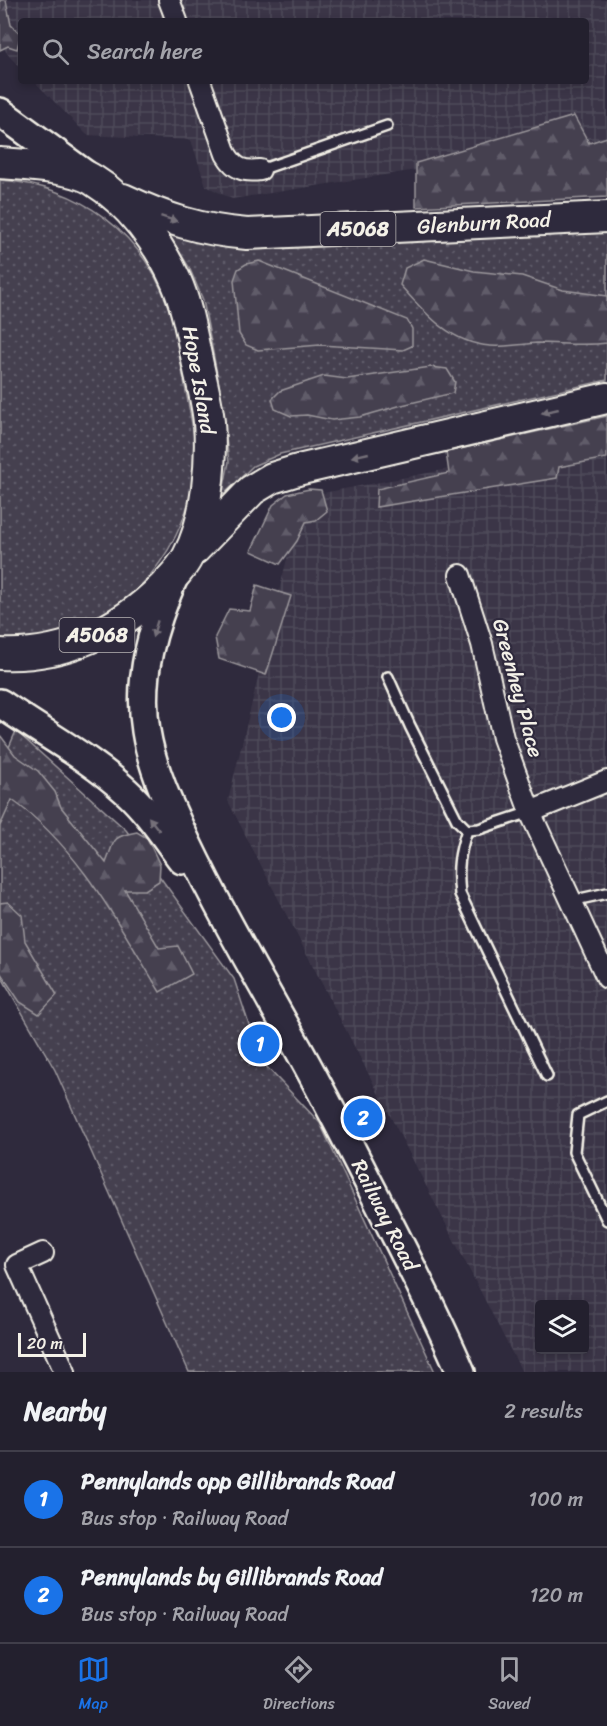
<!DOCTYPE html>
<html lang="en">
<head>
<meta charset="utf-8">
<style>
	:root { --surface:#23202e; --page:#2f2d3a; --text:#f1f3f6; --muted:#a3a3aa; --line:#403e4a; --accent:#1a73e8 }
	body { margin:0; font-family:Sriracha,sans-serif; background:var(--page); color:var(--text) }
	.controls { position:absolute; right:18px; bottom:18px; display:grid; overflow:hidden; border-radius:6px; box-shadow:0 3px 9px #0003 }
	.controls button { width:54px; height:54px; display:grid; place-items:center; padding:0; border:0; border-bottom:2px solid var(--line); background:var(--surface); color:var(--text); font:30px sans-serif }
	.scale { position:absolute; left:18px; bottom:15px; width:68px; box-sizing:border-box; padding-left:6px; border:3px solid #f4f1e8; border-top:0; font-size:16px; line-height:21px; white-space:nowrap; color:#f4f1e8; -webkit-text-stroke:4px #2f2a3d; paint-order:stroke }
	.you { position:absolute; left:282px; top:718px; width:21px; height:21px; margin:-15px; border:4px solid #fff; border-radius:50%; background:#1a73e8; box-shadow:0 0 0 9px #1a73e833 }
	.badge { display:grid; place-items:center; width:39px; height:39px; border-radius:50%; background:var(--accent); color:#fff; font-size:20px; font-weight:700 }
	.pin { position:absolute; translate:-50% -50%; border:3px solid #fff; box-shadow:0 2px 6px #0006 }
	.list { margin:0; padding:0; list-style:none }
	h2 { display:flex; justify-content:space-between; align-items:center; height:78px; margin:0; padding:0 24px; font-size:26px }
	h2 small { font-size:20px; font-weight:400; color:var(--muted) }
	.list li { display:grid; grid-template-columns:39px 1fr auto; gap:18px; align-items:center; box-sizing:border-box; height:96px; padding:0 24px; border-top:2px solid var(--line) }
	.list b { display:block; font-size:22px; white-space:nowrap }
	.list p { margin:0; font-size:20px; white-space:nowrap; color:var(--muted) }
	.list em { font-size:20px; font-style:normal; color:var(--muted) }
	.icon { flex:none; width:33px; height:33px; fill:none; stroke:currentColor; stroke-width:2; stroke-linecap:round; stroke-linejoin:round }
	.map { position:relative; flex:none; width:607px; height:1372px; overflow:hidden }
	.search { position:absolute; background:var(--surface); box-shadow:0 3px 9px #0003; left:18px; right:18px; top:18px; height:66px; display:flex; align-items:center; gap:15px; box-sizing:border-box; padding:0 21px; border-radius:6px; color:var(--muted); font-size:22px }
	.sheet { height:270px; background:var(--surface) }
	nav { display:flex; justify-content:space-around; align-items:center; box-sizing:border-box; height:84px; border-top:2px solid var(--line); background:var(--surface); font-size:16px; color:var(--muted) }
	nav a { display:grid; justify-items:center; gap:3px }
	nav .on { color:var(--accent) }
	.map>svg:first-child { display:block }
</style>
</head>
<body>
<div class="map">
<svg width="607" height="1372" viewBox="0 0 607 1372">
	<defs>
		<pattern id="industrial-grid" width="8" height="8" patternUnits="userSpaceOnUse" patternTransform="scale(1.5)"><rect width="8" height="8" fill="#3b3647"/><path d="M0 4h8M4 0v8" fill="none" stroke="#4e4a59"/></pattern>
		<pattern id="green-dots" width="8" height="8" patternUnits="userSpaceOnUse" patternTransform="scale(1.5)"><rect width="8" height="8" fill="#454050"/><path d="M2 2h.1M6 6h.1" fill="none" stroke="#605c69" stroke-width="1.8" stroke-linecap="round"/></pattern>
		<pattern id="forest-firs" width="22" height="20" patternUnits="userSpaceOnUse" patternTransform="scale(1.5)"><rect width="22" height="20" fill="#454050"/><path d="M5 1l3.5 6h-7zM16 11l3.5 6h-7z" fill="#605c69"/></pattern>
	</defs>
	<rect width="100%" height="100%" fill="#2f2a3d"/>
	<filter id="ink" filterUnits="userSpaceOnUse"><feTurbulence type="fractalNoise" baseFrequency=".0167" numOctaves="2"/><feDisplacementMap in="SourceGraphic" scale="12" xChannelSelector="R" yChannelSelector="G"/><feConvolveMatrix kernelMatrix="1 2 1 2 8 2 1 2 1" color-interpolation-filters="sRGB"/></filter>
	<g filter="url(#ink)">
		<g fill="url(#industrial-grid)" fill-rule="evenodd">
			<polygon points="0,0 607,0 607,149 416,170 232,199 206,186 191,140 87,135 34,81 586,81 586,21 21,21 21,68 9,56 0,42"/>
			<path d="M607 439V1372H522L228 801 302 497ZM540 1304H584V1350H540Z"/>
		</g>
		<g fill="url(#green-dots)" stroke="#9c989c" stroke-width="1.5">
			<path d="M0 180C80 186 143 232 169 309 177 332 179 357 184 380 188 406 196 434 195 461 192 544 129 623 45 637 30 639 15 639 0 639Z"/>
			<polygon points="607,226 607,380 280,454 253,466 222,496 229,462 219,384 203,300 189,267 166,230"/>
			<polygon points="16,731 126,830 234,979 261,1061 320,1123 435,1372 189,1372 55,1070 0,974 0,768"/>
		</g>
		<g fill="url(#forest-firs)" stroke="#9c989c" stroke-width="1.5">
			<polygon points="0,0 6,0 11,25 21,34 17,49 8,46 0,50"/>
			<polygon points="574,116 589,143 607,137 607,197 416,207 416,163"/>
			<path d="M424 259 474 271 522 276 563 290 607 296V343C584 346 560 343 537 343 522 344 506 347 490 346 450 343 425 313 400 285L405 268Z"/>
			<polygon points="259,261 407,320 412,329 412,346 403,350 320,345 258,350 246,345 239,334 234,280 238,269 246,264"/>
			<polygon points="431,367 447,369 455,382 453,393 402,405 360,417 332,420 307,415 291,416 275,409 272,399 280,391 324,376 347,379"/>
			<polygon points="607,416 607,458 559,467 557,478 376,507 377,489 449,473 446,452"/>
			<polygon points="309,489 321,490 327,511 316,520 306,522 297,541 280,564 251,551 273,505 287,494"/>
			<polygon points="257,585 291,596 266,675 219,659 215,637 229,609 250,611"/>
			<path d="M0 735 15 755 38 771 55 792 61 807 106 863C115 841 109 837 137 832L147 838 160 865 159 881 145 890H125L159 948 178 946 192 974 160 992C119 925 78 846 12 800L0 826Z"/>
			<polygon points="8,902 22,915 25,941 57,995 39,1014 20,1002 0,972 0,903"/>
		</g>
		<g fill="none" stroke-linecap="round" stroke-linejoin="round">
			<g stroke="#f4f1e8" stroke-width="14">
				<g id="lane">
					<polyline points="260,170 387,126"/>
					<polyline points="388,677 410,726 457,820 467,830 479,829 530,812"/>
					<path d="M467 830C459 854 457 869 460 894L547 1076"/>
					<polyline points="571,901 607,893"/>
					<polyline points="607,1101 578,1115 574,1152 607,1220"/>
				</g>
			</g>
			<g stroke="#f4f1e8" stroke-width="24">
				<g id="street">
					<polyline points="169,0 177,21"/>
					<path d="M200 81 226 154C235 169 243 172 260 170"/>
					<polyline points="460,575 482,644 503,738 530,812 607,978"/>
					<polyline points="530,812 607,781"/>
					<polyline points="43,1253 17,1265 65,1372"/>
				</g>
			</g>
			<g stroke="#f4f1e8" stroke-width="32">
				<g id="secondary">
					<polyline points="0,112 86,175"/>
					<path d="M174 577C153 625 137 677 146 731 152 769 170 807 186 841 218 908 255 972 291 1036 324 1094 354 1154 384 1213 411 1266 438 1318 461 1372"/>
					<path d="M0 703C41 732 89 757 126 791 148 811 164 836 182 860"/>
				</g>
			</g>
			<g stroke="#f4f1e8" stroke-width="34">
				<g id="primary">
					<path d="M0 163C24 165 73 167 93 180 129 202 159 243 176 281 187 306 191 333 197 360 201 380 207 401 209 422 212 461 207 521 188 556 182 568 172 578 163 587 119 631 63 657 0 654"/>
					<path d="M123 199C166 219 199 230 247 234L607 217"/>
					<polyline points="195,549 252,490 272,478 298,470 607,398"/>
				</g>
			</g>
			<use href="#lane" stroke="#2f2a3d" stroke-width="9"/>
			<use href="#street" stroke="#2f2a3d" stroke-width="20"/>
			<use href="#secondary" stroke="#2f2a3d" stroke-width="27"/>
			<use href="#primary" stroke="#2f2a3d" stroke-width="30"/>
		</g>
		<defs><path id="oneway-solid" d="M-6-.8H1V-3.2L6.5 0L1 3.2V.8H-6Z" transform="scale(1.5)"/></defs>
		<g fill="#747079">
			<use href="#oneway-solid" transform="translate(169 219) rotate(18)"/>
			<use href="#oneway-solid" transform="translate(550 411) rotate(167)"/>
			<use href="#oneway-solid" transform="translate(360 455) rotate(167)"/>
			<use href="#oneway-solid" transform="translate(155 629) rotate(107)"/>
			<use href="#oneway-solid" transform="translate(154 824) rotate(-128)"/>
		</g>
	</g>
	<g text-anchor="middle" stroke-width="4.5" stroke-linejoin="round" paint-order="stroke">
		<g fill="#2f2a3d" stroke="#b9b5b5" stroke-width="1.5">
			<rect x="320.5" y="212" width="75" height="34" rx="4.5"/>
			<rect x="59.5" y="618" width="75" height="34" rx="4.5"/>
		</g>
		<g font-size="20" font-weight="bold" fill="#f4f1e8">
			<text x="358" y="236">A5068</text>
			<text x="97" y="642">A5068</text>
		</g>
		<g font-size="21" fill="#f4f1e8" stroke="#2f2a3d">
			<text transform="translate(484 223) rotate(-3)" y="7">Glenburn Road</text>
			<text transform="translate(199 380) rotate(80)" y="7">Hope Island</text>
			<text transform="translate(518 688) rotate(75)" y="7">Greenhey Place</text>
			<text transform="translate(385 1215) rotate(63)" y="7">Railway Road</text>
		</g>
	</g>
</svg>
<div class="controls">
<button><svg class="icon" aria-label="layers" viewBox="0 0 24 24"><path d="M12 4l9 5-9 5-9-5zM3 14l9 5 9-5"/></svg></button>
</div>
<div class="scale">20 m</div>
<div class="you"></div>
<div class="pin badge" style="left:260px;top:1044px">1</div>
<div class="pin badge" style="left:363px;top:1118px">2</div>
<div class="search"><svg class="icon" aria-label="search" viewBox="0 0 24 24"><circle cx="10" cy="10" r="6"/><path d="M15 15l6 6"/></svg>Search here</div>
</div>
<section class="sheet">
<h2>Nearby<small>2 results</small></h2>
<ul class="list">
<li><span class="badge">1</span><div><b>Pennylands opp Gillibrands Road</b><p>Bus stop · Railway Road</p></div><em>100 m</em></li>
<li><span class="badge">2</span><div><b>Pennylands by Gillibrands Road</b><p>Bus stop · Railway Road</p></div><em>120 m</em></li>
</ul>
</section>
<nav>
<a class="on"><svg class="icon" aria-label="map" viewBox="0 0 24 24"><path d="M3 6l6-2 6 2 6-2v14l-6 2-6-2-6 2zM9 4v14M15 6v14"/></svg>Map</a>
<a><svg class="icon" aria-label="directions" viewBox="0 0 24 24"><path d="M12 3l9 9-9 9-9-9zM9 14v-3h6M13 9l2 2-2 2"/></svg>Directions</a>
<a><svg class="icon" aria-label="saved" viewBox="0 0 24 24"><path d="M7 4h10v16l-5-4-5 4z"/></svg>Saved</a>
</nav>
</body>
</html>
